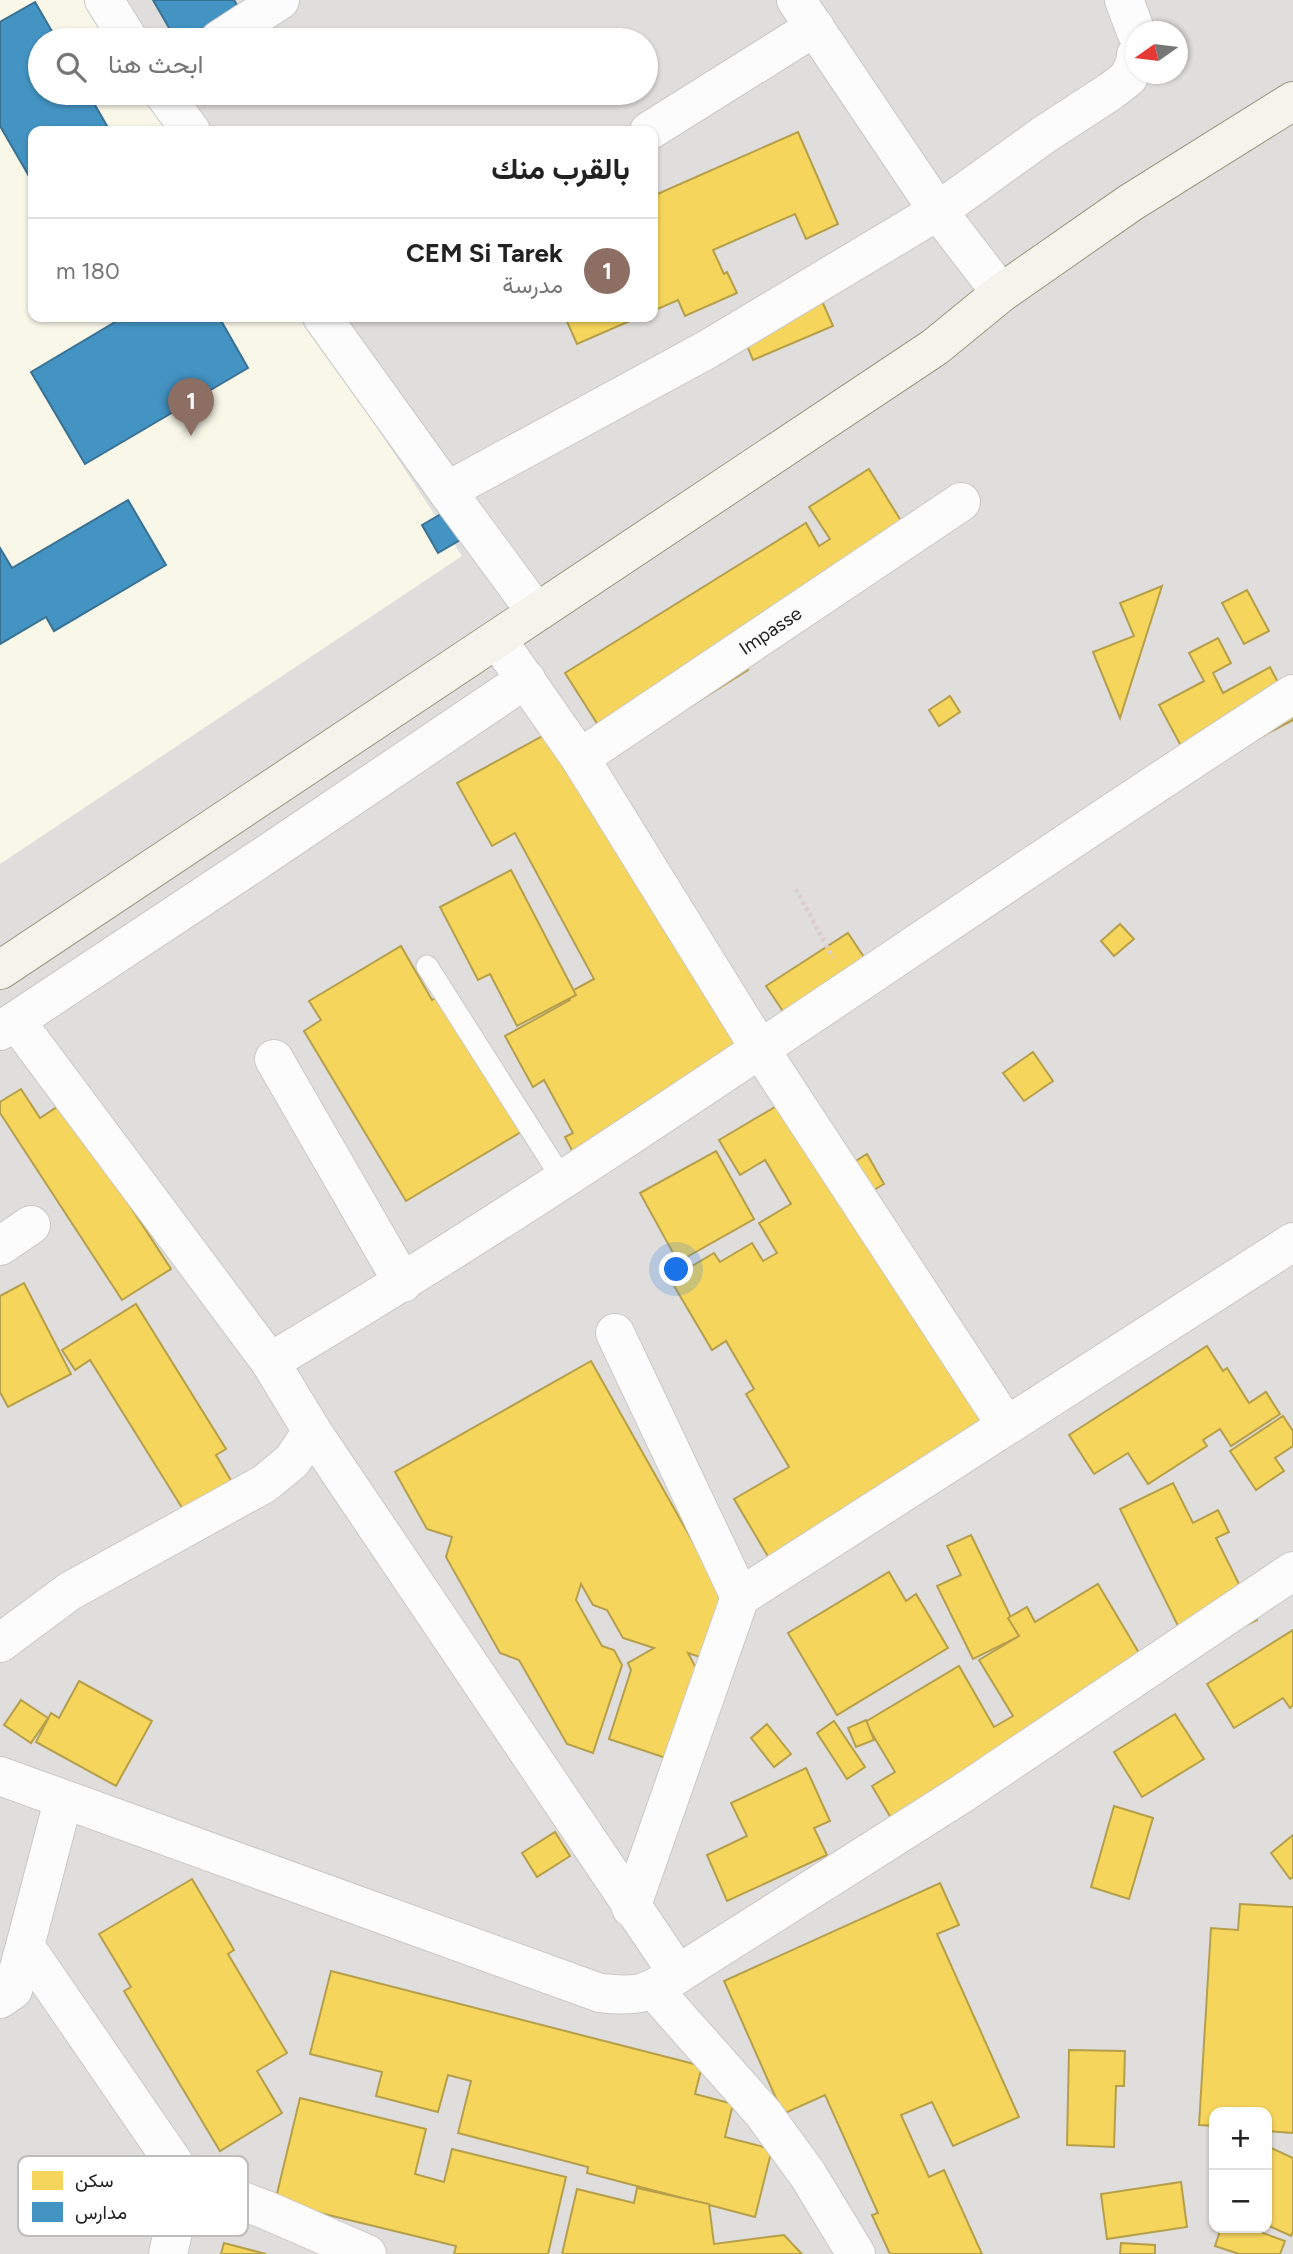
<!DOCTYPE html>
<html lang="ar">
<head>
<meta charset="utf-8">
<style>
	:root { --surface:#fff; --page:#f6f6f6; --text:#222; --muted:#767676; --line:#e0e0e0; --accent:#2563eb }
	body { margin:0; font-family:Figtree,Vazirmatn,sans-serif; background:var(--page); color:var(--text); direction:rtl }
	.controls { position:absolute; right:21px; bottom:21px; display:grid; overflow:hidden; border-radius:14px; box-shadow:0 2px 5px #0004 }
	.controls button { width:63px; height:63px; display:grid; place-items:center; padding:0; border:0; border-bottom:2px solid var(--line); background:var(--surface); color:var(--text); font:35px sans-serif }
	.compass { position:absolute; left:1125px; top:21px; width:63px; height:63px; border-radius:50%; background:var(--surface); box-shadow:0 2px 5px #0004; rotate:256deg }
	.you { position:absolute; left:677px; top:1270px; width:24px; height:24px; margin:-18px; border:5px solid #fff; border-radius:50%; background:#1a73e8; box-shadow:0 0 0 10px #1a73e833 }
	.badge { display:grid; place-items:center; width:46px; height:46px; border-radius:50%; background:var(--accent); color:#fff; font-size:23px; font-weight:700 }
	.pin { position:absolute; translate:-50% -58px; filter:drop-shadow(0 2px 4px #0008) }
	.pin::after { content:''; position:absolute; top:37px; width:24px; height:21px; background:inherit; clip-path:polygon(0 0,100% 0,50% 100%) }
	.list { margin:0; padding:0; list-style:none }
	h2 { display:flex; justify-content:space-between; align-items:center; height:91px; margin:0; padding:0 28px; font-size:30px }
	h2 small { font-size:23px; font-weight:400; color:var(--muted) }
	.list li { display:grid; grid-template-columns:46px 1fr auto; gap:21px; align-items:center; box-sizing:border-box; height:105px; padding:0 28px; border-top:2px solid var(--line) }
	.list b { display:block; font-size:26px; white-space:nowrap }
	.list p { margin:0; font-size:23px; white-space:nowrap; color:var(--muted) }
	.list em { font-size:23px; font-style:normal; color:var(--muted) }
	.icon { flex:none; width:38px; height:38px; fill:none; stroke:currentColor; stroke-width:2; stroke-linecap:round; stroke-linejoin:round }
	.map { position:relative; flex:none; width:1293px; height:2254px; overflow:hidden; direction:ltr }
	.search { position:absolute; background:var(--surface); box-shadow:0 2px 5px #0004; left:28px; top:28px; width:630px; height:77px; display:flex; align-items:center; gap:18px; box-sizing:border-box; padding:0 24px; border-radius:38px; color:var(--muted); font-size:26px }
	.panel { position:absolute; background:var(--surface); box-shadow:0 2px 5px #0004; left:28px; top:126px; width:630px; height:196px; border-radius:14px; direction:rtl }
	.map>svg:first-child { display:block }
</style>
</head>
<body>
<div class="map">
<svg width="1293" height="2254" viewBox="0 0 1293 2254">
	<rect width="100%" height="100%" fill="#f0eeeb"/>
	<path fill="#dfdedc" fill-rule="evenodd" d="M0 0H1293V2254H0ZM1136 32H1178V74H1136ZM40 40H646V93H40ZM33 131H653V317H33ZM1214 2112H1267V2228H1214Z"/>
	<polygon fill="#f8f7e8" points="0,0 93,0 120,40 40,40 40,93 155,93 180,131 33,131 33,317 304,317 462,556 0,864"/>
	<g fill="#f6d55c" stroke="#b69f4b" stroke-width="2">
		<polygon points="798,132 838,224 806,239 795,214 713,250 724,274 727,272 737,293 685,316 678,300 653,311 653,196"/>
		<polygon points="822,301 833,326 753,360 743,336"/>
		<polygon points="565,317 639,317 577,344"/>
		<polygon points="869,469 919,550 744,664 748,670 616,753 565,673 806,523 819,546 830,539 809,507"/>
		<polygon points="1162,586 1120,718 1093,652 1134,636 1120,603"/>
		<polygon points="1247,590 1269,631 1244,644 1222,603"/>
		<polygon points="1218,638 1231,663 1213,673 1223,693 1270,667 1293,711 1293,720 1195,772 1159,705 1204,681 1189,653"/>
		<polygon points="950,696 960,712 939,726 929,710"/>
		<polygon points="566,723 753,1067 578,1162 565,1137 573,1133 544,1080 533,1087 505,1036 570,1000 566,994 594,979 515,833 492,846 457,783"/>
		<polygon points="511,870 576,995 517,1026 490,974 478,980 440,907"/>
		<polygon points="1120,924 1134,939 1114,956 1101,941"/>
		<polygon points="848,933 883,986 803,1041 766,986"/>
		<polygon points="401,946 432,1000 444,993 526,1129 406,1201 304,1031 321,1020 309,1001"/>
		<polygon points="1033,1052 1053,1081 1024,1101 1003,1073"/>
		<polygon points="21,1089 40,1118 63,1103 171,1269 122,1300 0,1113 0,1102"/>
		<polygon points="785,1101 830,1177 867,1154 884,1184 857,1200 994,1433 773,1565 734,1499 789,1467 746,1394 754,1389 726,1341 712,1350 670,1279 714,1253 720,1262 752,1243 763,1261 777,1253 759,1223 791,1204 765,1160 740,1175 719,1140"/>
		<polygon points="716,1151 754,1219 678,1262 640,1193"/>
		<polygon points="24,1283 71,1374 8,1407 0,1392 0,1296"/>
		<polygon points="136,1304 226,1449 216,1455 232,1482 184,1511 90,1360 75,1370 62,1350"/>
		<polygon points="1207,1346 1223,1371 1227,1368 1249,1403 1266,1392 1280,1414 1231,1446 1220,1429 1203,1440 1207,1446 1148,1484 1128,1453 1094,1474 1069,1435"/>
		<polygon points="591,1361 738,1622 724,1665 688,1653 697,1670 693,1767 609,1739 631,1670 628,1663 654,1648 623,1638 607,1610 593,1605 581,1584 576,1600 602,1646 614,1650 622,1665 593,1753 567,1744 519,1660 500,1653 446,1557 452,1537 427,1529 395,1472"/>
		<polygon points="1283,1416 1293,1431 1293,1446 1275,1458 1284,1471 1256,1490 1230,1451"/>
		<polygon points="1173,1483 1193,1523 1218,1510 1229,1532 1216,1538 1257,1620 1191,1652 1120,1509"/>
		<polygon points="971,1535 1020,1636 973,1659 937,1586 961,1575 947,1546"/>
		<polygon points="889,1572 906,1601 916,1594 948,1648 837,1715 788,1633"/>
		<polygon points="1098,1584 1151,1673 897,1828 872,1786 895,1772 865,1722 959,1666 994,1727 1013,1716 979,1660 1019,1636 1008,1618 1027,1607 1035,1622"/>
		<polygon points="1293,1630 1293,1705 1290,1708 1283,1698 1234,1728 1207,1684"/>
		<polygon points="79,1681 152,1721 116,1786 36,1742 51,1713 59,1718"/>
		<polygon points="21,1700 48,1718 31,1743 4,1725"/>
		<polygon points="1175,1714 1204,1759 1142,1797 1114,1752"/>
		<polygon points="866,1720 874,1740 856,1747 848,1728"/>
		<polygon points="834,1721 865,1767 847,1779 817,1733"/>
		<polygon points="767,1724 791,1754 774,1767 751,1738"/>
		<polygon points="806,1768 830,1821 814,1828 827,1855 727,1901 707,1855 747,1836 731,1803"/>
		<polygon points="1114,1806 1153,1818 1129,1899 1091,1887"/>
		<polygon points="555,1832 570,1856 537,1877 522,1853"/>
		<polygon points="1293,1835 1293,1877 1290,1879 1271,1853"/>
		<polygon points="192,1879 234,1950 228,1954 287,2053 257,2071 282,2113 220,2151 124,1991 131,1987 99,1934"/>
		<polygon points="940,1883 959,1925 937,1934 1019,2117 953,2146 932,2102 901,2115 929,2177 944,2170 982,2254 890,2254 872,2215 878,2213 825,2095 783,2114 724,1981"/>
		<polygon points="1240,1904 1293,1907 1293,2133 1267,2131 1267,2112 1214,2112 1214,2126 1199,2125 1211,1928 1238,1930"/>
		<polygon points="331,1971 702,2066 695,2094 733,2104 725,2137 772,2149 755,2217 587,2173 588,2167 458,2133 471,2081 448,2075 438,2112 376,2096 382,2072 310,2054"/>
		<polygon points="1069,2050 1125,2051 1124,2086 1116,2086 1114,2147 1067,2145"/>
		<polygon points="300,2098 426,2129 415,2174 444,2182 452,2149 566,2177 548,2254 454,2254 456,2246 275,2202"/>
		<polygon points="1267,2146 1293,2158 1293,2231 1291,2236 1267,2225"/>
		<polygon points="1181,2182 1187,2227 1107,2239 1101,2194"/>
		<polygon points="637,2188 709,2204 714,2244 784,2235 802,2254 562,2254 577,2189 634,2203"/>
		<polygon points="1221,2228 1249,2228 1285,2241 1280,2254 1239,2254 1215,2246"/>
		<polygon points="224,2243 266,2254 221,2254"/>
		<polygon points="1121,2243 1155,2245 1155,2254 1120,2254"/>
	</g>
	<g fill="#4393c3" stroke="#397193" stroke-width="2">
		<polygon points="153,0 234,0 245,19 209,40 176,40"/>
		<polygon points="35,2 57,40 40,40 40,93 88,93 110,131 33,131 33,183 0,126 0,22"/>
		<polygon points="111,317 219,317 248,368 85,464 31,372 115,322"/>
		<polygon points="128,500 166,565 54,631 46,617 0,644 0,548 12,568"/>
		<polygon points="446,511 462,539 438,553 422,525"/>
	</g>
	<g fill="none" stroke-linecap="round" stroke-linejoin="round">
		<g stroke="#c9c8c7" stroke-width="23">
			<polyline id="lane" points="427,966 563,1180"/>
		</g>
		<g stroke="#c9c8c7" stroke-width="40">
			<g id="street">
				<polyline points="104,0 129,40"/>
				<polyline points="796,0 938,211 1001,293"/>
				<polyline points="1124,0 1136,32"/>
				<polyline points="219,40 280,0"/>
				<polyline points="163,93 191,131"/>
				<polyline points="649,131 815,27"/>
				<polyline points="322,317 447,491 536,612"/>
				<polyline points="447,491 708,349 938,211 1045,134 1111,91 1128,78 1135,63 1136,55"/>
				<polyline points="497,639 580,758 760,1049 1006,1425"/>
				<path id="s1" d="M580 758 961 502"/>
				<polyline points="0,1031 267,854 526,679"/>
				<polyline points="274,1059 403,1283"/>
				<polyline points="0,1246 31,1225"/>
				<polyline points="615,1333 740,1597"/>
				<path d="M270 1362C621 1154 951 914 1293 694"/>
				<polyline points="0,1643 70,1591 264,1484 292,1461 312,1431"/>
				<path d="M0 1776 600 1993C637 1997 646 1995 678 1974L312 1431 270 1362 16 1021"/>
				<polyline points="63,1801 25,1946 185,2179 266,2210 367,2254"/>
				<polyline points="631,1908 740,1597 1293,1242"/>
				<polyline points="678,1974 960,1795 1293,1571"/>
				<polyline points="654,1990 763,2113 808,2175 856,2254"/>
				<polyline points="0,1999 13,1990 25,1946"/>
				<polyline points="168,2254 185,2179"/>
			</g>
		</g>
		<g stroke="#999a82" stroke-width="40">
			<polyline id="secondary" points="0,970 935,347 1001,293 1130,203 1293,101"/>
		</g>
		<polyline stroke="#dccecd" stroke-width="4.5" stroke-dasharray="3.5 3.5" stroke-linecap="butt" points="796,889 833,958"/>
		<use href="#lane" stroke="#fdfcfc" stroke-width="21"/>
		<use href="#street" stroke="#fdfcfc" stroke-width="38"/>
		<use href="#secondary" stroke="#f4f4ed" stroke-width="38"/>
	</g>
	<g text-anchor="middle" stroke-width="7" stroke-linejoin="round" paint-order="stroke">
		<g font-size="19" fill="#222" stroke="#fff">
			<text dy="7" stroke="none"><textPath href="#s1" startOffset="229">Impasse</textPath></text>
		</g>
	</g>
	<rect x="18" y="2156" width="230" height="80" rx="10" fill="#fff" stroke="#bdbdbd" stroke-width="2"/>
	<rect x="32" y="2171" width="31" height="19" fill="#f6d55c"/>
	<rect x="32" y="2202" width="31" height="20" fill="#4393c3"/>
	<g font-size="19" fill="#222">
		<text x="75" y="2187">سكن</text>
		<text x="75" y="2219">مدارس</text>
	</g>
</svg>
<div class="controls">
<button>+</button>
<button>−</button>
</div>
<svg class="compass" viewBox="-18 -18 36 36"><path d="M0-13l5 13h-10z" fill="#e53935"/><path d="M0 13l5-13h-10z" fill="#767676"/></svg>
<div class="you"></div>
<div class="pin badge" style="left:191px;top:436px;background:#8d6e63">1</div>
<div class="search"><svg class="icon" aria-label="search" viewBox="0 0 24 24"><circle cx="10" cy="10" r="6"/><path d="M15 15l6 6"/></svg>ابحث هنا</div>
<section class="panel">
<h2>بالقرب منك<small></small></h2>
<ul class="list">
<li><span class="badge" style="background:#8d6e63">1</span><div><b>CEM Si Tarek</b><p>مدرسة</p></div><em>180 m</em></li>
</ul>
</section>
</div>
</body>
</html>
